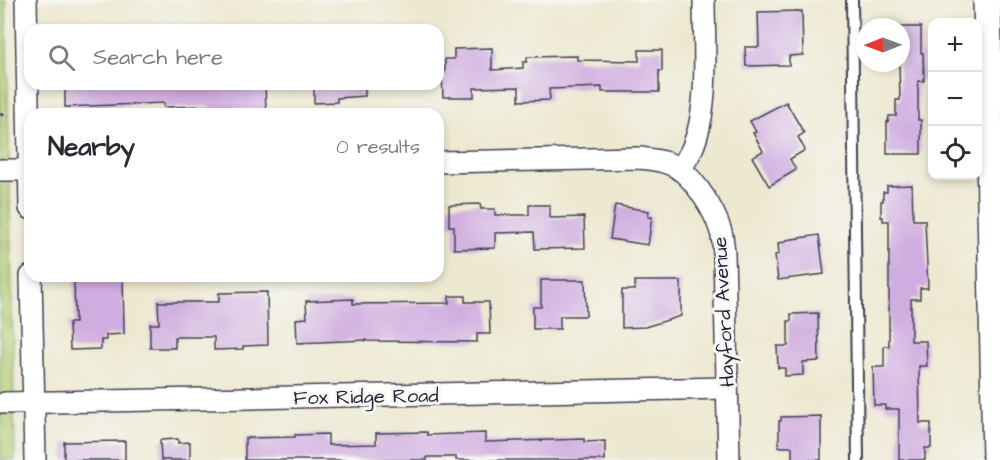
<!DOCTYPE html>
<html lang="en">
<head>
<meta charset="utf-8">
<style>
	:root { --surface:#fff; --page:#f2f2f3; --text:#2b2b33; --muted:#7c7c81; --line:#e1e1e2 }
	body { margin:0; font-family:"Architects Daughter",sans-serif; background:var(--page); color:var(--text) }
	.controls { position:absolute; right:18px; top:18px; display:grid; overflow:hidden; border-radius:12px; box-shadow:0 3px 9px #0003 }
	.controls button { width:54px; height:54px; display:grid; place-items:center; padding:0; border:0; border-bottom:2px solid var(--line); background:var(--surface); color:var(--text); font:30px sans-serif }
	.compass { position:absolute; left:856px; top:18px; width:54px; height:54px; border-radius:50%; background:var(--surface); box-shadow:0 3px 9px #0003; rotate:269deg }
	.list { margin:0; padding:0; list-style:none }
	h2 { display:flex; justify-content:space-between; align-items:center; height:78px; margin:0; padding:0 24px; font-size:26px }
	h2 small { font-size:20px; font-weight:400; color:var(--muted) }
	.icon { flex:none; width:33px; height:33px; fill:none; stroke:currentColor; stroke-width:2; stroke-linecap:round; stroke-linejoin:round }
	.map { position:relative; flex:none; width:1000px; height:460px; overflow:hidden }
	.search { position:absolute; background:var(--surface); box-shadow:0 3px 9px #0003; left:24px; top:24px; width:420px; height:66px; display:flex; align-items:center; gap:15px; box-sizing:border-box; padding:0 21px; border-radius:18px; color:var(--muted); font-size:22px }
	.panel { position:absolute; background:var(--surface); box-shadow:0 3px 9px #0003; left:24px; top:108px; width:420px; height:174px; border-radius:18px }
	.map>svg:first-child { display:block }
</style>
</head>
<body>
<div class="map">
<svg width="1000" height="460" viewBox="0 0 1000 460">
	<rect width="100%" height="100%" fill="#f6f6f2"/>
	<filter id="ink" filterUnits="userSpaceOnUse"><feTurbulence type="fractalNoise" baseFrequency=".0167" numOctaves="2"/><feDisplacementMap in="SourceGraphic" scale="12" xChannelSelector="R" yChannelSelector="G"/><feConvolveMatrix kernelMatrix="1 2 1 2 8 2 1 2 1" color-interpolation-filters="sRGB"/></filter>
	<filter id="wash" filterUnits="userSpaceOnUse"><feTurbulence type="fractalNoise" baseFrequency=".008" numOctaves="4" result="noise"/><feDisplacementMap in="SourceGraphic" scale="24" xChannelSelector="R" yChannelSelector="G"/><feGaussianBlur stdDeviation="1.35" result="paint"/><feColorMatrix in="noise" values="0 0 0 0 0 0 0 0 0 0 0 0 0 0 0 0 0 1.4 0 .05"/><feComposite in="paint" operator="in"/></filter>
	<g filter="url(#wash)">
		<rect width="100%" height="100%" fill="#ede8d0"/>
		<polygon fill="#b0cc73" stroke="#697757" stroke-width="1.5" points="0,0 6,0 15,460 0,460"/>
		<g id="blocks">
			<g fill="#d0ade0">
				<polygon points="802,11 803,55 789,56 789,65 746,66 745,47 759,47 758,12"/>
				<polygon points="901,27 921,27 921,53 923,53 924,81 918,81 918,120 921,120 921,154 887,154 887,122 888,122 889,116 896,116 896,100 900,100 899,63 901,63"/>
				<polygon points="492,48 492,70 523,68 523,62 527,62 527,57 577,56 577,60 639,61 639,50 662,50 662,71 659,71 659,92 602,92 602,87 549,89 550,100 519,101 519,87 474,88 474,97 443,97 442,72 445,72 445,59 454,59 454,49"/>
				<polygon points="65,84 265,84 266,110 211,110 211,106 164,107 164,103 65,107"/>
				<polygon points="314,84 365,84 365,96 337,98 337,102 314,103"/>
				<polygon points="786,102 804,133 798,137 805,150 790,159 796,170 769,186 752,157 763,151 753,133 756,132 750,121"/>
				<polygon points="912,185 913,220 925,220 928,288 920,288 920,299 911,299 911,341 926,341 927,366 919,366 920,423 931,423 931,448 925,448 925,460 899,460 899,409 885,409 885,405 874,405 873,367 884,367 884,346 889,346 889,221 883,221 883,217 881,217 881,201 883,201 883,192 887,192 887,186"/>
				<polygon points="480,204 481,209 495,209 495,215 529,215 529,205 550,205 550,218 584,217 585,248 535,249 534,232 495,233 495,248 454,249 454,226 449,226 449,205"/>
				<polygon points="615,205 649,211 648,217 652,217 648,245 610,239"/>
				<polygon points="819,235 824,274 778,280 775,255 779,254 778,243 786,242 786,240"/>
				<polygon points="74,276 123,276 124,334 106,335 106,340 101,340 101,349 70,350 69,323 75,323"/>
				<polygon points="541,280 585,280 586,316 560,316 560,329 533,329 533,307 541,307"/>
				<polygon points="635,281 681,281 681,316 645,327 622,328 622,290 635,290"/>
				<polygon points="267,292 268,345 243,346 243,349 214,350 214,337 175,337 175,348 150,348 150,324 159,324 158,302 219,302 219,293"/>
				<polygon points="449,296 465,296 465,302 489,302 490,334 477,334 477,342 366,341 366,340 297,343 296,319 307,318 306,301 353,299 353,304 449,303"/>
				<polygon points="818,313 819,361 803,362 803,375 785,376 785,368 778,368 777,346 788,346 788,321 791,321 791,314"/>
				<polygon points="821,416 821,460 792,460 792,447 779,447 779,421 781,421 781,417"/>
				<polygon points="427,432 427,435 485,433 485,442 584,439 584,442 605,441 605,460 456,460 456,457 427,457 427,460 245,460 245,438 295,437 295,435 328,434 328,445 376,444 376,433"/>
				<polygon points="178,439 178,443 190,442 190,460 161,460 160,440"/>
				<polygon points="125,441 125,460 64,460 64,442"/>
			</g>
		</g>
	</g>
	<g filter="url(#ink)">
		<use href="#blocks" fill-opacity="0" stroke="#404051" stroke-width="1.5"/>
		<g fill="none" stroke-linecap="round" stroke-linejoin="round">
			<g stroke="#404051" stroke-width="14">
				<polyline id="service" points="852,0 858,460"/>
			</g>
			<g stroke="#404051" stroke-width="24">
				<g id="minor">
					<polyline points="26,0 30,208"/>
					<path d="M438 162 640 158C654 160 669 161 681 170 697 183 714 210 720 229 723 236 723 245 724 253L729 460"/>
					<polyline points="0,170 30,170"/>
					<path d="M680 170C684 163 689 156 692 149 710 108 704 45 704 0"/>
					<polyline points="31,276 35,460"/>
					<polyline points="5,403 727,388"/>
				</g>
			</g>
			<g stroke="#404051" stroke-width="30">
				<polyline id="tertiary" points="987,0 996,460"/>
			</g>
			<polyline stroke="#404051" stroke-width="3" stroke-dasharray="4.5 4.5" stroke-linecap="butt" points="0,114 9,116"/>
			<use href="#service" stroke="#fff" stroke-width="10"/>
			<use href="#minor" stroke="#fff" stroke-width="21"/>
			<use href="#tertiary" stroke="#fff" stroke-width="27"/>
		</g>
	</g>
	<g text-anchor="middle" stroke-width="6" stroke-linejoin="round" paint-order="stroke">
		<g font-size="20" fill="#22223b" stroke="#f6f6f2">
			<text transform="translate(723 312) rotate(-93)" y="7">Hayford Avenue</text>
			<text transform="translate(366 396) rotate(-1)" y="7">Fox Ridge Road</text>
		</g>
	</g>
</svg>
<div class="controls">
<button>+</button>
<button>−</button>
<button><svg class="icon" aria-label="locate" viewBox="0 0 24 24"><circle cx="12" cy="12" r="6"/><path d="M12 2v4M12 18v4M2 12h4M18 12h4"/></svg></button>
</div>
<svg class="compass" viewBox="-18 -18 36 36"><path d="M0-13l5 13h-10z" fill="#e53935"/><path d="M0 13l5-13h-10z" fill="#7c7c81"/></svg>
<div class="search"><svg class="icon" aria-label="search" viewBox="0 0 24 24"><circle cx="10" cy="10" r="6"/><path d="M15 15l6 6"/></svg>Search here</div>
<section class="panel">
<h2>Nearby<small>0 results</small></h2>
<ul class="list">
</ul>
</section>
</div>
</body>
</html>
